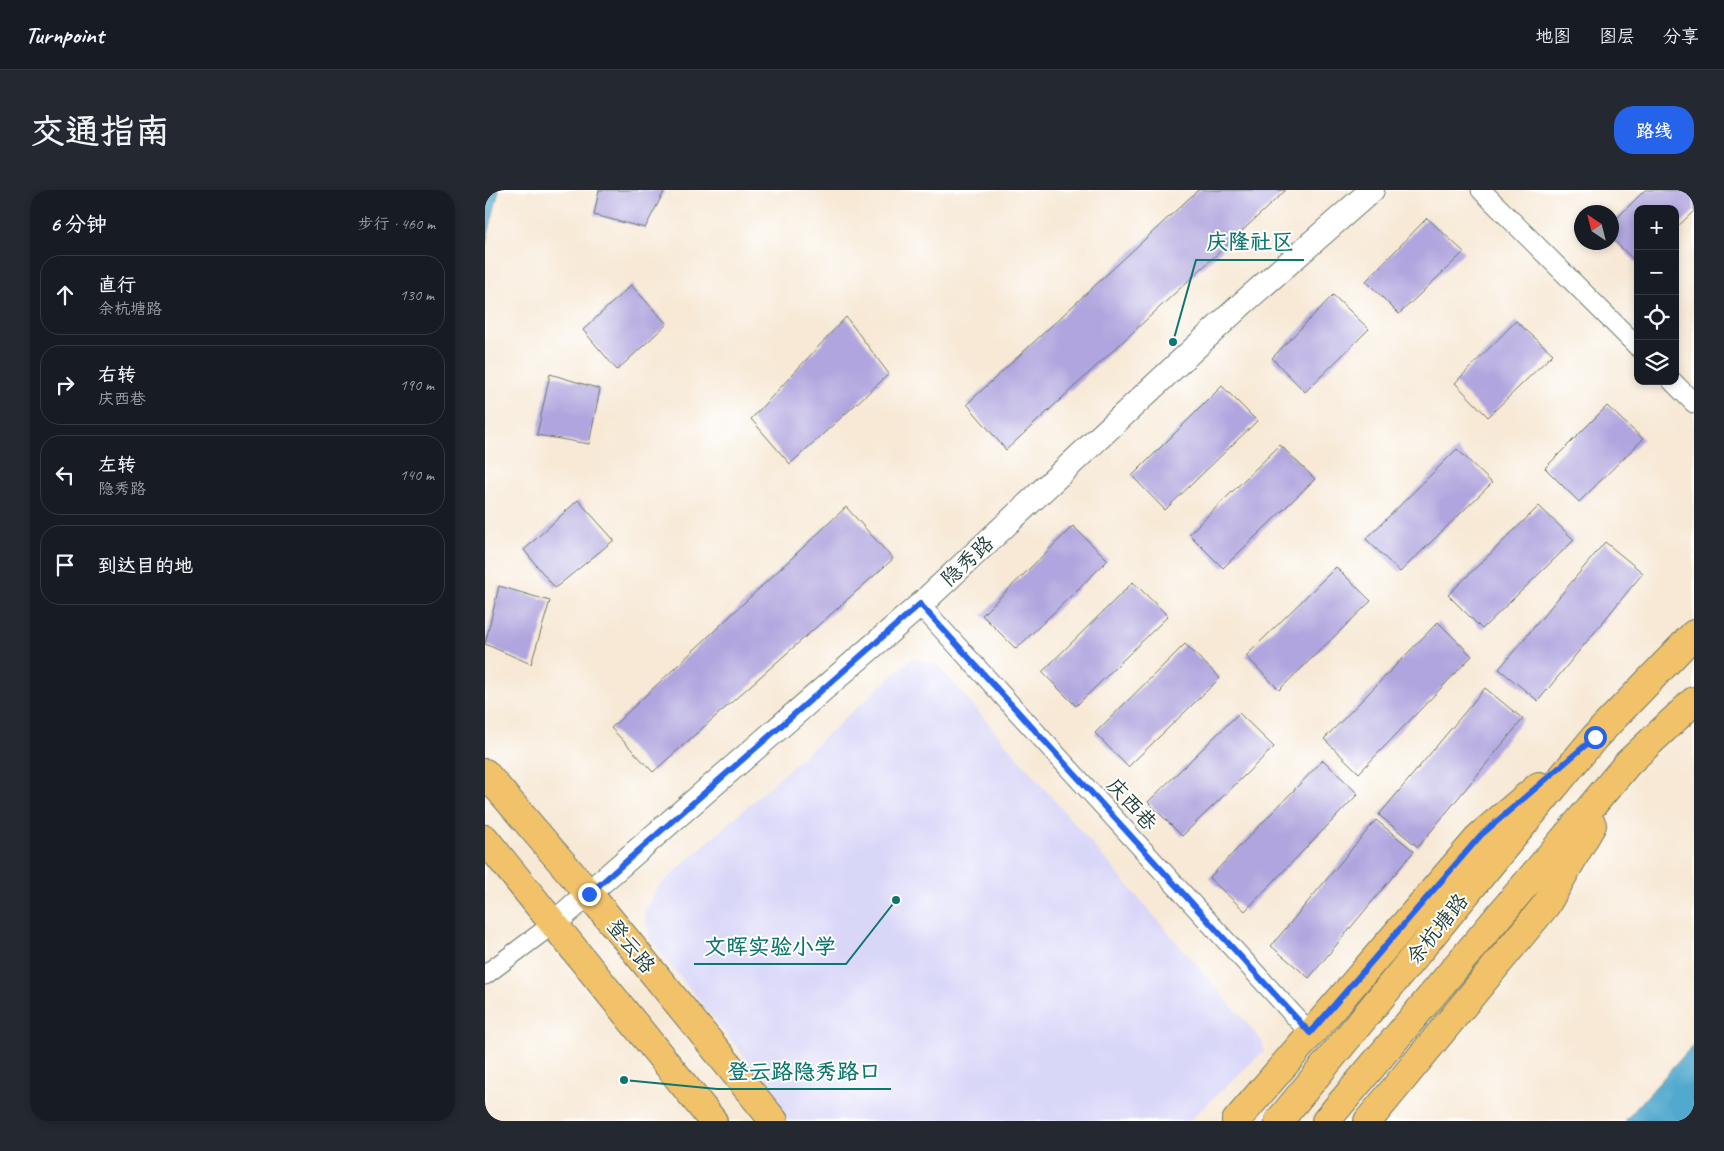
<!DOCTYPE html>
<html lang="zh">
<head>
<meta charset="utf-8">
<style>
	:root { --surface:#171b24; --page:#242831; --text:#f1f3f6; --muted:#9ea1a6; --line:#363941; --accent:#2563eb }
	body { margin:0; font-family:Caveat,"LXGW WenKai TC",sans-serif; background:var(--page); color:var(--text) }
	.controls { position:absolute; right:15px; top:15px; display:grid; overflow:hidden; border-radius:10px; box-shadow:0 2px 8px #0003 }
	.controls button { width:45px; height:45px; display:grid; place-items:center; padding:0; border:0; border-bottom:1px solid var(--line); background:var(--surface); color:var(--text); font:25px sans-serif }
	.compass { position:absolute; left:1089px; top:15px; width:45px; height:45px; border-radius:50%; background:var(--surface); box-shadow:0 2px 8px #0003; rotate:325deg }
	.stop { position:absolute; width:15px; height:15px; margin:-11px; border:4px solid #2563eb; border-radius:50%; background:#fff }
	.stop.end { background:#2563eb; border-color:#fff; box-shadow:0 1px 5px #0008 }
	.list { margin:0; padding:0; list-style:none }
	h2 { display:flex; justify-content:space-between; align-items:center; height:65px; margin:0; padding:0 20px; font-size:21px }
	h2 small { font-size:16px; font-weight:400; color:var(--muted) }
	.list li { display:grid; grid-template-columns:32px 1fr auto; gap:15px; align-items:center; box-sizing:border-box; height:80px; margin:0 10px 10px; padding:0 10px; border:1px solid var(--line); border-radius:20px }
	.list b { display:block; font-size:19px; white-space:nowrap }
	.list p { margin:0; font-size:16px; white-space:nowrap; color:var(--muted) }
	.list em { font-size:16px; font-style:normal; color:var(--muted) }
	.icon { flex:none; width:28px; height:28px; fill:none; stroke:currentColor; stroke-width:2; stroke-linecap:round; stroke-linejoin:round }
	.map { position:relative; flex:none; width:1209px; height:931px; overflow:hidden; border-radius:20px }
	header { display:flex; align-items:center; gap:30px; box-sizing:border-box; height:70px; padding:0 25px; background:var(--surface); border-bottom:1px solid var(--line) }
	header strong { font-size:24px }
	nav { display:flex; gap:28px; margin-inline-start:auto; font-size:18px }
	.intro { display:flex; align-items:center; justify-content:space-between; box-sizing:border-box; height:120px; padding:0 30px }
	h1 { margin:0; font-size:35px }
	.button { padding:12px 22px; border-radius:20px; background:var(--accent); color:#fff; font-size:18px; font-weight:700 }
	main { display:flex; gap:30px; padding:0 30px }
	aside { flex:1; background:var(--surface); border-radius:20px; box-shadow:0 2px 8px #0003 }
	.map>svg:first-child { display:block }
</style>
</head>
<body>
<header>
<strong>Turnpoint</strong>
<nav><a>地图</a><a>图层</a><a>分享</a></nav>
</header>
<div class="intro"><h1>交通指南</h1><a class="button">路线</a></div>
<main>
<aside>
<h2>6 分钟<small>步行 · 460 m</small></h2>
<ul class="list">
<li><svg class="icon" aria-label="ahead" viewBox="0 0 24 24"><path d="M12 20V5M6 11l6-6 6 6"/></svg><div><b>直行</b><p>余杭塘路</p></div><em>130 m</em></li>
<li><svg class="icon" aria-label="right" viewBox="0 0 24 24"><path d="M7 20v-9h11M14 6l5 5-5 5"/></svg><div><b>右转</b><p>庆西巷</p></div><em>190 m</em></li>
<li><svg class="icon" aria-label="left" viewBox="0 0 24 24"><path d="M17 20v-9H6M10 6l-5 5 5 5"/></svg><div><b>左转</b><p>隐秀路</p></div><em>140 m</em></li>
<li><svg class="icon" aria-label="arrive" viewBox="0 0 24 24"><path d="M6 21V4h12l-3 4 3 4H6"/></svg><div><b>到达目的地</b></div></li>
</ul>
</aside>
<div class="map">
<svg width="1209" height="931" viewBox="0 0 1209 931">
	<rect width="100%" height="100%" fill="#fff"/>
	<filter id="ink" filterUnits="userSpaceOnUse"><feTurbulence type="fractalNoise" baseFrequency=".02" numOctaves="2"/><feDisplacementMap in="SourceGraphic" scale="10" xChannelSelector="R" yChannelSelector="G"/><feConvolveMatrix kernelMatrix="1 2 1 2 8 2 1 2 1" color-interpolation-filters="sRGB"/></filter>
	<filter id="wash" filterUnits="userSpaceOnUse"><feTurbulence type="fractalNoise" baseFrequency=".0096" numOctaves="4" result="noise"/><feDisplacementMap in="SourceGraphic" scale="20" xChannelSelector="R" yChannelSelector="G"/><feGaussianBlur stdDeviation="1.12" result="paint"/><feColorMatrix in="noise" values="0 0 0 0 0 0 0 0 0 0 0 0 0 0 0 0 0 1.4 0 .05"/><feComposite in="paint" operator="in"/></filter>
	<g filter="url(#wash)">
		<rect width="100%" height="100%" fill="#f7e9d6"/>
		<polygon fill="#d9d7f8" points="427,468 453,475 777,851 779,861 704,931 300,931 271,881 165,750 159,722 173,697"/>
		<g fill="#51a9ce" stroke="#387381">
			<polygon points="0,0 14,0 0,57"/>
			<polygon points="1209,854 1209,931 1140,931"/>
		</g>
		<g id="blocks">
			<g fill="#b0a5de">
				<polygon points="114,0 180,0 160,38 109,25"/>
				<polygon points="713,0 801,0 521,260 482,214"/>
				<polygon points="1160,0 1204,0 1209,4 1209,21 1190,39 1190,19 1153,19 1153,74 1126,48 1126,34"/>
				<polygon points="942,28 979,62 914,124 881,91"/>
				<polygon points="146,95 182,134 132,180 98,140"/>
				<polygon points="848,105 884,139 820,202 787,168"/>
				<polygon points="361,127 404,184 305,274 266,229"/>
				<polygon points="1031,131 1068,164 1003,227 970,193"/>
				<polygon points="65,184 115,199 104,254 52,245"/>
				<polygon points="737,196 772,231 680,320 647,286"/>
				<polygon points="1122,216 1158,249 1094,312 1060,278"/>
				<polygon points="795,255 830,289 738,378 704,344"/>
				<polygon points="972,259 1007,293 915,382 881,349"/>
				<polygon points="93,310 129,350 70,398 39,360"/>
				<polygon points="1054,316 1089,350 997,439 963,405"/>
				<polygon points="361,317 408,369 168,582 126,538"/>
				<polygon points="588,336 623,370 531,459 497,425"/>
				<polygon points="1120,352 1158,383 1053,511 1014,479"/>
				<polygon points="851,377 886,411 794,500 761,466"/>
				<polygon points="648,392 683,426 591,516 557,482"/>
				<polygon points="14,396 65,411 46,474 0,454"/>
				<polygon points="953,432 987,466 874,583 839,549"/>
				<polygon points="700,454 735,488 643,577 610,543"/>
				<polygon points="1000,498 1038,529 933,657 894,625"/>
				<polygon points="754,523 789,557 697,646 663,612"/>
				<polygon points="838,570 873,604 760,721 724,688"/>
				<polygon points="891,630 929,661 824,788 786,756"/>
			</g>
		</g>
	</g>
	<g filter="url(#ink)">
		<use href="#blocks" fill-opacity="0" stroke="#6b796d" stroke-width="1"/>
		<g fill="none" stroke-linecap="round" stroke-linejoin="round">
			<g stroke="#6b796d" stroke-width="21">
				<g id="minor">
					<polyline points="996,0 1153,157"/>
					<polyline points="1187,191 1209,213"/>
					<polyline points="435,415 825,843"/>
					<polyline points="0,785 68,734"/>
				</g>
			</g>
			<g stroke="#6b796d" stroke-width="26">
				<polyline id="tertiary" points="68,734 435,415 758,113 887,0"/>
			</g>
			<g stroke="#6b796d" stroke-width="30">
				<g id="primary">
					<polyline points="0,583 104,704 289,931"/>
					<polyline points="0,649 228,931"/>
					<polyline points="751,931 996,645 1054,596"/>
					<polyline points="794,931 1110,547 1209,444"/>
					<polyline points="841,931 1143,573 1209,511"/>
					<polyline points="883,931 1061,715 1107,635"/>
				</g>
			</g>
			<use href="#minor" stroke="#fff" stroke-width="19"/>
			<use href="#tertiary" stroke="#fff" stroke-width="24"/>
			<use href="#primary" stroke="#f2c26a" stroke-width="28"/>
		</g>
	</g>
	<g fill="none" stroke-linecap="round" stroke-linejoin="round" filter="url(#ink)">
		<polyline stroke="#2563eb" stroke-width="6" points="104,704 435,414 825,843 996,645 1110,547"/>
	</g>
	<g text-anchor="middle" stroke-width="4" stroke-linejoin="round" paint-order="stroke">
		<g font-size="21" fill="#1f3d34" stroke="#fff">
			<text transform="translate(482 371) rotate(-43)" y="7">隐秀路</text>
			<text transform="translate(647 614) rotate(48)" y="7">庆西巷</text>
			<text transform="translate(952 739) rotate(-51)" y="7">余杭塘路</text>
			<text transform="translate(146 756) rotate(51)" y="7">登云路</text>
		</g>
	</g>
	<path fill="none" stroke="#0f766e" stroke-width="2" d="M688 152L711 70H819M411 710L361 774H209M139 890L232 899H406"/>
	<g fill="#0f766e" stroke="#fff" stroke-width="2">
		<circle cx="688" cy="152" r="5"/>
		<circle cx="411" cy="710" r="5"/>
		<circle cx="139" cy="890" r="5"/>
	</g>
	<g font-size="22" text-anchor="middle" font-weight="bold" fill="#0f766e" stroke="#fff" stroke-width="4" stroke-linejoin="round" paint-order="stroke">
		<text x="765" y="59">庆隆社区</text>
		<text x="285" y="764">文晖实验小学</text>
		<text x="319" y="889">登云路隐秀路口</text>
	</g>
</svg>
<div class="controls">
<button>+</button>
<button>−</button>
<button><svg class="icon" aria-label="locate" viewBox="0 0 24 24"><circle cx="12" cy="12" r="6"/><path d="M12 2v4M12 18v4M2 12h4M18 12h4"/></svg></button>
<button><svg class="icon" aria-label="layers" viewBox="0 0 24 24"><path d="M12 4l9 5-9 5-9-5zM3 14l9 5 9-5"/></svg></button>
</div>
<svg class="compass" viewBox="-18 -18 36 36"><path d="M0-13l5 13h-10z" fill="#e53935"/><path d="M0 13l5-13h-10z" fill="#9ea1a6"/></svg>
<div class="stop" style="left:1110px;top:547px"></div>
<div class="stop end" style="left:104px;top:704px"></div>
</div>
</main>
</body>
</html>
